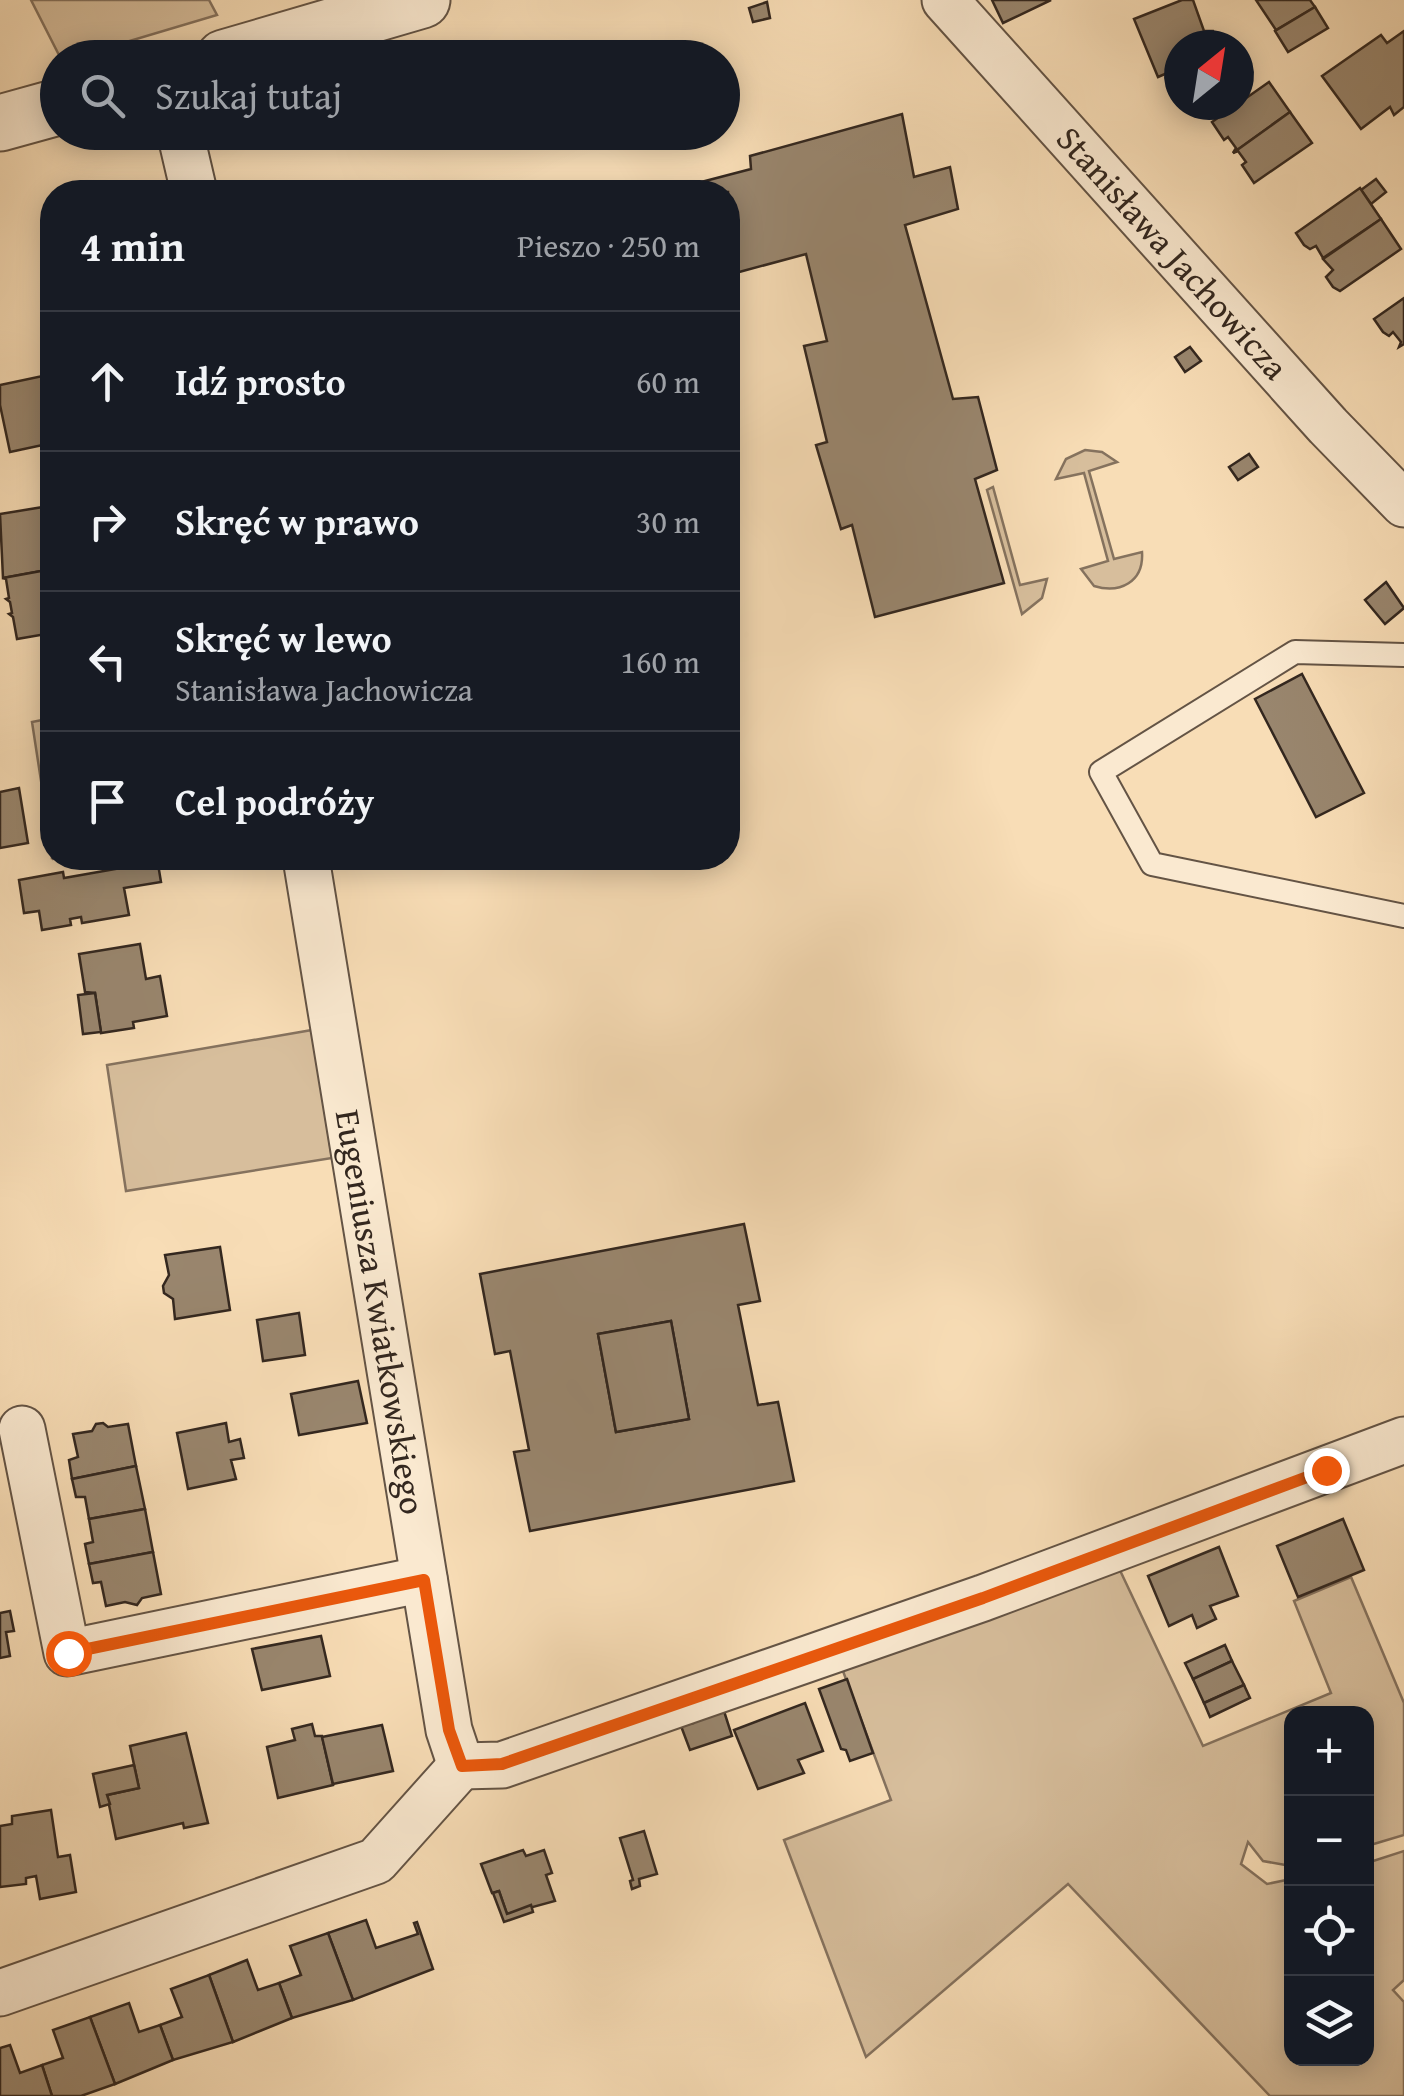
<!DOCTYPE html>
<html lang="pl">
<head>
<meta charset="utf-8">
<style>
	:root { --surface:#171b24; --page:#20242c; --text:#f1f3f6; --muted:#9ea1a6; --line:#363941 }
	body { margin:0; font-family:"Gentium Book Plus",serif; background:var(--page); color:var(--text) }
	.controls { position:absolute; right:30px; bottom:30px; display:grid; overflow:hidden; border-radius:20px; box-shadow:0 5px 25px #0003 }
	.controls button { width:90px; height:90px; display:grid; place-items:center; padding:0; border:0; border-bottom:2px solid var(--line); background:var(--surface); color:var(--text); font:50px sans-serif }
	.compass { position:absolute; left:1164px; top:30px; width:90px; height:90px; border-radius:50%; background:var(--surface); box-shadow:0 5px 25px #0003; rotate:30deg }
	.stop { position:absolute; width:30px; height:30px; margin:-22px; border:8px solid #ea580c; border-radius:50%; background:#fff }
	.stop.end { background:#ea580c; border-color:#fff; box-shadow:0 2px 10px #0008 }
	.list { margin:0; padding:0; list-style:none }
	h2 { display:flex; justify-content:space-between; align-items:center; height:130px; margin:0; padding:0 40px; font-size:42px }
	h2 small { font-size:32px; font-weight:400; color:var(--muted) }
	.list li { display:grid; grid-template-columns:65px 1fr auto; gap:30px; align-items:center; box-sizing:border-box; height:140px; padding:0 40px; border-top:2px solid var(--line) }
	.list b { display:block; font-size:38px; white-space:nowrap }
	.list p { margin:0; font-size:32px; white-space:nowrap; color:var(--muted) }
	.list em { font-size:32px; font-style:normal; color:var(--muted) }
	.icon { flex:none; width:55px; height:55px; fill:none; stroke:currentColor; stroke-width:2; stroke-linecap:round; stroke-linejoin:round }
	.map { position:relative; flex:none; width:1404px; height:2096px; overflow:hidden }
	.search { position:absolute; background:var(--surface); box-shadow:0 5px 25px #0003; left:40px; top:40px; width:700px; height:110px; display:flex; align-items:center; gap:25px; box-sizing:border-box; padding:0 35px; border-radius:55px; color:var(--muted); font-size:38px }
	.panel { position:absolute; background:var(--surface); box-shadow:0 5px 25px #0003; left:40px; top:180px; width:700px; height:690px; border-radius:40px }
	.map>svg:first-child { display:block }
</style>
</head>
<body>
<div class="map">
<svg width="1404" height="2096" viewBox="0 0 1404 2096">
	<rect width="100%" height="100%" fill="#f8ddb6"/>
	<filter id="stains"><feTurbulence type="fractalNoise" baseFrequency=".002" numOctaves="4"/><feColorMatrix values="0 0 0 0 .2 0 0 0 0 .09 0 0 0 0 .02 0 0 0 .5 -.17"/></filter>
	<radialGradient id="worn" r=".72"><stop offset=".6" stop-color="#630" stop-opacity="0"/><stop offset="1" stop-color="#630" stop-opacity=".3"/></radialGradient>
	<g fill="#d7be9c" stroke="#85725e" stroke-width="2.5">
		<polygon points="31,0 209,0 217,15 76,57 60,57"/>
		<path d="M1085 450 1102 452 1117 462 1089 471 1114 559 1142 552C1144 582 1120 594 1094 586L1081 569 1108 561 1084 473 1056 479 1066 459Z"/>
		<polygon points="993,487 1020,585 1047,579 1042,598 1022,614 987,490"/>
		<polygon points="52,718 52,858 64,858 53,859 32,722"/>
		<polygon points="312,1030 332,1158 126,1191 107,1065"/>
		<polygon points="1117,1564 1203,1746 1331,1693 1294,1601 1351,1577 1404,1703 1404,1835 1367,1846 1366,1714 1292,1714 1291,1866 1263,1861 1248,1842 1241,1864 1267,1884 1291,1879 1292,2058 1366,2058 1367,1863 1404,1851 1404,1980 1393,1990 1404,2002 1404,2096 1270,2096 1068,1884 866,2057 784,1840 891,1800 837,1655"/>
	</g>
	<g fill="#99866e" stroke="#33271f" stroke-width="2.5" fill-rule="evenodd">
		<polygon points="992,0 1051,0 1003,23"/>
		<polygon points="1182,0 1193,0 1204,31 1213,31 1219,45 1179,45 1179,68 1158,77 1134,19"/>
		<polygon points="1256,0 1310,0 1315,7 1276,30"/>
		<polygon points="767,2 770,18 753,22 749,8"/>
		<polygon points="1315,7 1328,28 1288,52 1275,31"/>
		<polygon points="1404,31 1404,107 1394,115 1390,107 1361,129 1322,76 1381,35 1387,43"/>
		<polygon points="1269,82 1290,112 1233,153 1236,148 1228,137 1224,140 1212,122"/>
		<polygon points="1290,112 1312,143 1254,183 1242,165 1246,162 1238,151 1233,153"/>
		<polygon points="902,114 914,177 950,167 958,209 905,225 953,399 978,397 997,470 975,479 1004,583 875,617 852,525 841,529 816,445 827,442 804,346 827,341 806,254 728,275 728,192 663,192 751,169 750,156"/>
		<polygon points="1376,179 1386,192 1371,204 1361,190"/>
		<polygon points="1360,188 1381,219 1323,258 1316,246 1310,249 1304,245 1296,233"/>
		<polygon points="1381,219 1401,249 1340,291 1333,287 1326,277 1333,270 1323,259"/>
		<polygon points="1404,298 1404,344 1399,347 1401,342 1393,332 1389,336 1383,332 1374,319"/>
		<polygon points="1190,347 1201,361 1185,372 1175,357"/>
		<polygon points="52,374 52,443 10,452 0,405 0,385"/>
		<polygon points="1249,454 1258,467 1238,480 1229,467"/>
		<polygon points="43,507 52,569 3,578 0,514"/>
		<polygon points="52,569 52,633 17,639 13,617 9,614 12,613 10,602 6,599 9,598 6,579 3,578"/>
		<polygon points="1386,582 1404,608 1385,624 1365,600"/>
		<polygon points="1302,674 1364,793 1316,817 1255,699"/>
		<polygon points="19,788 28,843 0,848 0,792"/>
		<polygon points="157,858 161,882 124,888 129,915 82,923 81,917 70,919 71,925 42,930 39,911 24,913 19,880 63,872 64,878 121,868 120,862"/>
		<polygon points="140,944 146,979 160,976 167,1016 133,1022 134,1028 101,1033 95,993 85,992 79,954"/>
		<polygon points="95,993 101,1032 83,1034 78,995"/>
		<path d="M744 1224 760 1301 738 1305 758 1405 778 1402 794 1481 530 1531 514 1452 529 1450 510 1351 495 1354 480 1274ZM671 1321 689 1419 616 1432 598 1334Z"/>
		<polygon points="220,1247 230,1310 175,1319 173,1299 164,1293 163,1286 169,1275 165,1255"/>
		<polygon points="299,1313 305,1355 263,1361 257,1320"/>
		<polygon points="671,1321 689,1419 616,1432 598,1334"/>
		<polygon points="358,1381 367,1423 299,1435 291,1394"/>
		<polygon points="103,1423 108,1427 128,1424 136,1466 72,1479 69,1460 78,1457 73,1434 92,1431 96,1424"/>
		<polygon points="226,1423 229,1442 240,1439 244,1458 231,1460 236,1479 188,1489 177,1433"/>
		<polygon points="136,1466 145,1509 89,1519 85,1497 76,1497 72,1479"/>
		<polygon points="145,1509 153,1552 89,1564 85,1544 93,1542 89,1519"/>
		<polygon points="1343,1519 1364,1570 1298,1597 1277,1546"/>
		<polygon points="1219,1547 1238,1596 1210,1606 1216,1619 1197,1628 1192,1615 1169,1626 1148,1576"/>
		<polygon points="153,1552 161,1594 142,1598 137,1605 125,1602 106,1606 101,1582 93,1583 89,1564"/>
		<polygon points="10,1611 14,1631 6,1632 10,1656 0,1658 0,1613"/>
		<polygon points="321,1636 330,1676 262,1690 252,1649"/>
		<polygon points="1225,1645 1232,1661 1193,1679 1185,1663"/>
		<polygon points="1232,1661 1244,1685 1204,1703 1193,1679"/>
		<polygon points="847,1679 873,1753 850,1761 846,1750 841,1749 819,1689"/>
		<polygon points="1244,1685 1250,1698 1210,1717 1204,1703"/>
		<polygon points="805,1703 823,1751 798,1760 804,1773 758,1789 734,1730"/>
		<polygon points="723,1708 732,1736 690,1750 681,1726 693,1723 692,1719"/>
		<polygon points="312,1724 315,1736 322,1736 333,1785 278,1798 267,1747 295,1740 292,1729"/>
		<polygon points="382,1725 393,1771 333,1784 322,1737"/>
		<polygon points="186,1733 208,1823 184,1828 183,1823 116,1839 107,1795 139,1788 130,1746"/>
		<polygon points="134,1765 139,1788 107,1795 110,1804 100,1807 93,1774"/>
		<polygon points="51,1810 58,1857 70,1855 76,1892 40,1899 36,1876 26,1878 26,1884 0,1887 0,1826 12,1824 12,1816"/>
		<polygon points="644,1831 657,1874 639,1879 640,1886 632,1889 630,1881 633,1880 620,1838"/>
		<polygon points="523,1850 526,1856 544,1850 552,1873 546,1875 555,1901 507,1914 499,1891 492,1893 481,1864"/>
		<polygon points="499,1891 507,1914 531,1905 533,1912 504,1922 493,1893"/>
		<polygon points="366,1920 376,1948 418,1934 414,1923 417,1922 433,1969 353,2000 328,1933"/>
		<polygon points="328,1933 353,2000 292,2018 279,1983 301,1975 290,1946"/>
		<polygon points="247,1960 258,1990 279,1983 292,2018 233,2042 209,1975"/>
		<polygon points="209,1975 233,2042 173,2060 160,2025 182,2017 171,1989"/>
		<polygon points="129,2003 139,2032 160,2025 173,2060 115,2084 90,2017"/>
		<polygon points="90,2017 115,2084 81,2096 52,2096 42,2065 63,2058 53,2030"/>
		<polygon points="10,2045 20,2073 42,2065 52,2096 0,2096 0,2048"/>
	</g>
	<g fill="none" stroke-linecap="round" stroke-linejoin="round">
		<g stroke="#645445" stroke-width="26">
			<polyline id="service" points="1404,655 1295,652 1101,772 1152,864 1404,916"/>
		</g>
		<g stroke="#645445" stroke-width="49">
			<g id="minor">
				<path id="s1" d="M945 0 1328 426 1404 504"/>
				<polyline points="180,132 194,192"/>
				<path id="s2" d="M306 858 449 1730 461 1766"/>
				<polyline points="22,1429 67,1653 424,1579"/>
				<polyline points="461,1766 502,1765 983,1598 1404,1440"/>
				<polyline points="0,1993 376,1861 461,1766"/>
			</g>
		</g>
		<g stroke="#645445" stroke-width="59">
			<g id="tertiary">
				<polyline points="224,58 422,0"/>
				<polyline points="0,123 58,107"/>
			</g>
		</g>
		<use href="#service" stroke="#fae9d0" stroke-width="22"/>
		<use href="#minor" stroke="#fae9d0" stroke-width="45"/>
		<use href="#tertiary" stroke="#fae9d0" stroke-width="55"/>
	</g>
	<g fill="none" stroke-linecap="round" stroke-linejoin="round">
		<polyline stroke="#ea580c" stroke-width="12" points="68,1653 424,1580 449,1730 462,1766 502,1764 983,1598 1326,1470"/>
	</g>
	<g text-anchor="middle" stroke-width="8" stroke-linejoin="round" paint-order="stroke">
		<g font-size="35" fill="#33271f" stroke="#fae9d0">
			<text dy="12" stroke="none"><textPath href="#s1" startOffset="340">Stanisława Jachowicza</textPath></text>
			<text dy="12" stroke="none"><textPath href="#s2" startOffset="460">Eugeniusza Kwiatkowskiego</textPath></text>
		</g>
	</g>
	<rect width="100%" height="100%" filter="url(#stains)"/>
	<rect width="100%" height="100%" fill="url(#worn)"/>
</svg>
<div class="controls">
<button>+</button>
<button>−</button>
<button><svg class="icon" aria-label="locate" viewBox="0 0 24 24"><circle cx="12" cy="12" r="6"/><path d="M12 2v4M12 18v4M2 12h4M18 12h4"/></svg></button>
<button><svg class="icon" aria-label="layers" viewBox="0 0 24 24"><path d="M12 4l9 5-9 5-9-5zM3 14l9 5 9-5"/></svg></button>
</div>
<svg class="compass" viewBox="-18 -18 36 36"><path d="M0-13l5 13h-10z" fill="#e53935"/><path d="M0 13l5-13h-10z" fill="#9ea1a6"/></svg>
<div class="stop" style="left:68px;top:1653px"></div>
<div class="stop end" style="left:1326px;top:1470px"></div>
<div class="search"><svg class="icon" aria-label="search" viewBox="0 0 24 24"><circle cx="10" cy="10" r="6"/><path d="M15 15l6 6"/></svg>Szukaj tutaj</div>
<section class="panel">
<h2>4 min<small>Pieszo · 250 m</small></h2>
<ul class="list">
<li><svg class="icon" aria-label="ahead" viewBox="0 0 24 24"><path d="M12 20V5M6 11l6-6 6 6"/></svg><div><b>Idź prosto</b></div><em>60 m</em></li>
<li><svg class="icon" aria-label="right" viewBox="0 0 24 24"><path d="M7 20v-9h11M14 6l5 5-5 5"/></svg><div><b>Skręć w prawo</b></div><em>30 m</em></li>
<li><svg class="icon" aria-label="left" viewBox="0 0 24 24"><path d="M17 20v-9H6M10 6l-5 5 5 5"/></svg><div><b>Skręć w lewo</b><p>Stanisława Jachowicza</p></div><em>160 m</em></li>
<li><svg class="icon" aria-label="arrive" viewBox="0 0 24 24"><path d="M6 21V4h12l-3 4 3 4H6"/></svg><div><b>Cel podróży</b></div></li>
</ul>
</section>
</div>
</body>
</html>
